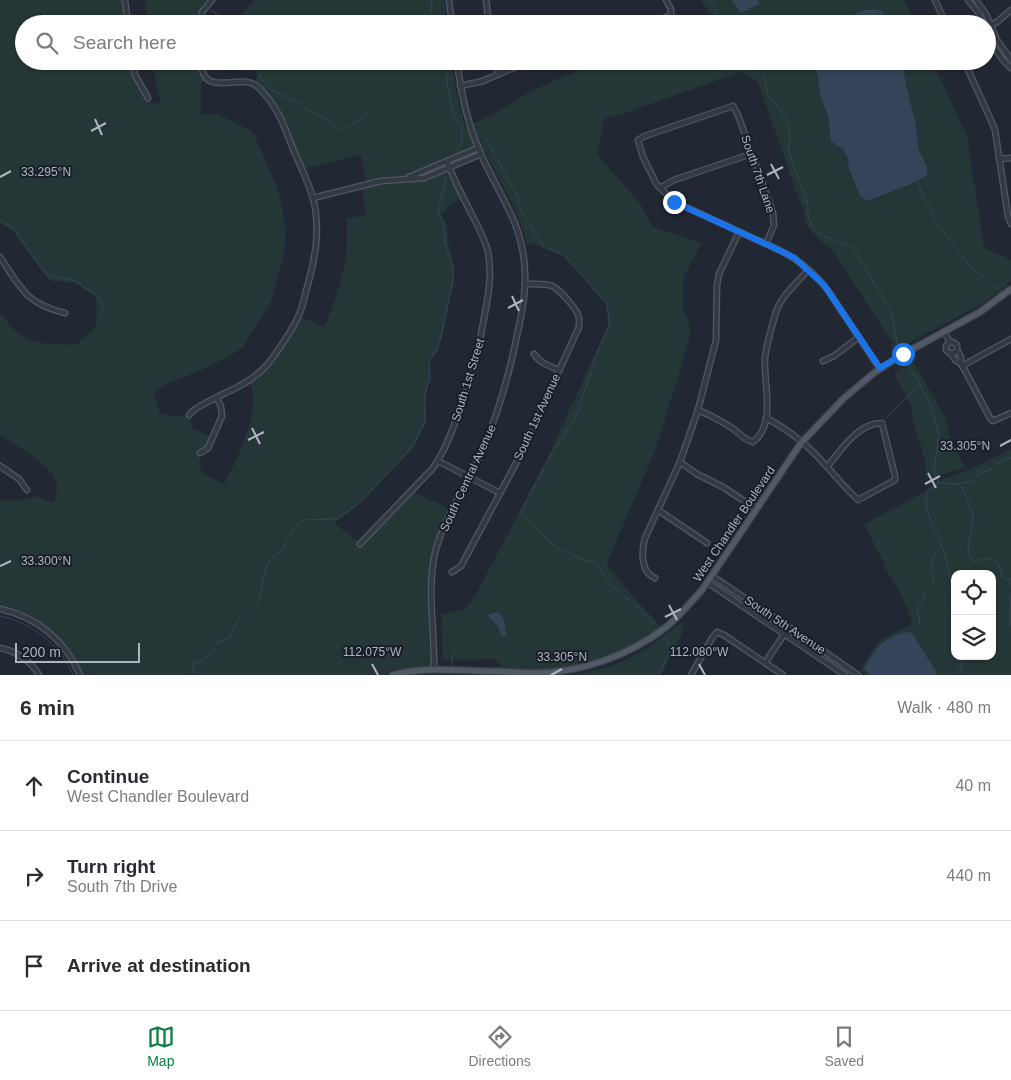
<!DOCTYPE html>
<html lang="en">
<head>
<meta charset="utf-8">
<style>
	:root { --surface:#fff; --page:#f2f2f3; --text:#2b2b33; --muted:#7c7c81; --line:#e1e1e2; --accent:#0b8043 }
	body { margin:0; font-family:Helvetica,sans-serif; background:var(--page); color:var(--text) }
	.controls { position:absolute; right:15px; bottom:15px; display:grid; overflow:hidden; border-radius:10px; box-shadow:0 1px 4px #0004 }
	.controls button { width:45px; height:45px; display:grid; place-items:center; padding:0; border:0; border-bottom:1px solid var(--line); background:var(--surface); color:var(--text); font:25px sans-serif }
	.scale { position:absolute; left:15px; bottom:12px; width:125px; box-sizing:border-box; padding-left:5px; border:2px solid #adb5c1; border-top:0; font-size:14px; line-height:18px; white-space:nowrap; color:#adb5c1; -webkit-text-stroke:4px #191f28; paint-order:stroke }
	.stop { position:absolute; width:15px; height:15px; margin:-11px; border:4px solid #1a73e8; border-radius:50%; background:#fff }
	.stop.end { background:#1a73e8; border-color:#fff; box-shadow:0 1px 5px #0008 }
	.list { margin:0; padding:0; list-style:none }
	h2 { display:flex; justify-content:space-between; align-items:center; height:65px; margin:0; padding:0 20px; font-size:21px }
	h2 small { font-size:16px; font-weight:400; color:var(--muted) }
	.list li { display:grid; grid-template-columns:32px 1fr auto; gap:15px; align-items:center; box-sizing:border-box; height:90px; padding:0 20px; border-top:1px solid var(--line) }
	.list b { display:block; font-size:19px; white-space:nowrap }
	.list p { margin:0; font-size:16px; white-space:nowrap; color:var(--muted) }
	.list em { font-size:16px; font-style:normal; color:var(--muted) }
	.icon { flex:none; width:28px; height:28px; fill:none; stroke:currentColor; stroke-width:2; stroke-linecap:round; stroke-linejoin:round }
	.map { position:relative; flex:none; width:1011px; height:675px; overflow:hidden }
	.search { position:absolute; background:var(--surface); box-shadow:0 1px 4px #0004; left:15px; right:15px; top:15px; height:55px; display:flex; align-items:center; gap:12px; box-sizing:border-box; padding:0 18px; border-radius:28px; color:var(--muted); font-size:19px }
	.sheet { height:335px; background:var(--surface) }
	nav { display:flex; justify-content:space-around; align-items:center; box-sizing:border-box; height:70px; border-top:1px solid var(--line); background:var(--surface); font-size:14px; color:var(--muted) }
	nav a { display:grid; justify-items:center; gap:2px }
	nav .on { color:var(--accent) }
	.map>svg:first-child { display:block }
</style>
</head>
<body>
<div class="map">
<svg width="1011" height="675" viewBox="0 0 1011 675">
	<rect width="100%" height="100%" fill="#212833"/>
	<g fill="#253636" fill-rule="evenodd">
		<path d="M0 0H125L128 24H24V61H132C135 76 143 92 152 104L161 102 156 85 153 61H201L207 78 201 84V115L218 114 253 132 277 188 282 206 286 229 284 255 271 301 265 312 242 348 230 356 199 371 169 383 153 392 160 414 178 416 189 415 193 429 209 435 213 438 208 448 200 453 199 463 202 473 224 484C236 463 254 423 253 399 253 393 251 386 249 380L266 366 299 316 322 326 326 324C334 303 342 280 346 257 347 244 347 231 347 218L363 216 366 213 362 193 359 186 367 184 361 156 349 157 302 170 280 116 254 84 258 75 249 61H451L459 105 466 127 490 116 535 89 602 61H932L967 136 984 248 1011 260V281L989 299 978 306 907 344 895 352 892 348V342L833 251 818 239 806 225 803 207 800 202 762 94 758 82 742 72 627 112 604 119 597 154 641 205 653 227 701 243 684 277 683 311 687 317 690 326V336L676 384 655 451 607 563C614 575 623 584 631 594 642 606 652 618 664 628L608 659 553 672 505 671 495 659 443 660 441 615 466 609 476 594 547 460 608 325 606 304 564 256 534 244 527 245C520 211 499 181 484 150L448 165 463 196 441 213 447 226 448 242 452 256 454 282 442 337 437 351 429 363 430 379 426 392V422L414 447 363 501 334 523 360 543 413 488 419 495 452 510 439 539 433 570 434 669 393 675H80L65 649 36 623 0 609V499L2 500 23 501V499L31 498 34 496 54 503C55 497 58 490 57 484 52 464 16 446 0 435V313C5 319 10 326 15 331 32 346 56 344 76 345L95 327 97 315 96 297 77 284 63 281 54 282 47 278 12 230 0 223Z"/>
		<polygon points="146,0 212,0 202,12 200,24 147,24 145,7"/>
		<polygon points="254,0 444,0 447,24 234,24"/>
		<polygon points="701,0 904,0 915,24 712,24 709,14"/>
		<polygon points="908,361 914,363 946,419 949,436 964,466 963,468 932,478 928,478 926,475 926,466 922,449 913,421 911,405 895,376 895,372 903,367 904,363"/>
		<path d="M1011 449V675H866L860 670 877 643 882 639 912 624C909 609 895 579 884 568L885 565 864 524 929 490 934 482 972 469ZM955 574H992V656H955Z"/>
		<path d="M681 622 683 631 661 675H569C582 673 595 671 608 667 634 658 660 641 681 622Z"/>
	</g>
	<g fill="#364459">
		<polygon points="732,0 759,0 759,4 743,12 740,12"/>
		<polygon points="873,9 882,11 890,24 830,24 862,11"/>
		<polygon points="813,61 902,61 906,85 915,121 917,134 918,149 927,166 927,174 924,177 911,184 867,201 860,196 849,169 848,158 843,149 831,141 828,116 820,95 818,77"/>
		<path d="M497 612C507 619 504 624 506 635L504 637 501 635 498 626 488 616V615Z"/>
		<path d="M906 632 912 633 936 672V675H870L864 668C869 661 874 651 880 645 887 638 897 635 906 632Z"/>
	</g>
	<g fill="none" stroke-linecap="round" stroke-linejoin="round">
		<g stroke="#364459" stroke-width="1">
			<polyline points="432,0 430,18 433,24"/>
			<polyline points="710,0 722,24"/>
			<polyline points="211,10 232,24"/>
			<path d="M251 61C256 71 263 82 271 89 279 96 287 96 296 101 300 103 304 107 308 110 320 116 331 122 342 130L349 127 369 112"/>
			<path d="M445 61C447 76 449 119 462 127"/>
			<path d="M738 61C748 63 760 67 764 77 767 83 766 91 769 96 771 100 775 102 777 105 787 118 793 134 788 150L808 204V216L812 226 819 234 846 244 854 249 891 311 898 347"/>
			<path d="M486 139 518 197 519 204 523 214 533 231 544 247 564 255 607 304 610 325 594 359V365L582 398C580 416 558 443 548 460 538 477 530 494 521 512L554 546 574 556 595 563 612 586 636 606 655 624"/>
			<polyline points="458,150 462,140 462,127"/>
			<polyline points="917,180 924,199 930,207 933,218 970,266 1002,292"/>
			<polyline points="0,220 13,228 17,233 47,275 76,281 97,296 104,308"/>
			<path d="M906 362 914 374 930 403 939 434 934 471 939 483 927 491C923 511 936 530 943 549 946 558 948 567 950 576 952 588 952 601 955 614"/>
			<polyline points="885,419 908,396 919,387"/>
			<polyline points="940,483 958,484 963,489 968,501 973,515 972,529 968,546 970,558 974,561 992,558 999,564 1001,575 1007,580 1011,579"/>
			<polyline points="958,484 973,481 979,474 991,469 999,462 1006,458 1011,458"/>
			<polyline points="337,519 359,503 412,447 425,421 424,403 426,391 430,378 429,362 437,350 441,336 453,279 453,267 445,242 444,227 438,211 446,178"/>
			<polyline points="1008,580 1011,586"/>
			<polyline points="1011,593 1010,603 1010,623 1011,626"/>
			<path d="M0 616C31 622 61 645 73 675"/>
			<path d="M920 626 919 617 917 608 924 599V592C941 578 930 577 932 561 933 556 938 550 941 546"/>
			<polyline points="961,666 962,675"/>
			<polyline points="451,667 453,654 457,649"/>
			<polyline points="191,675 193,672 194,663 202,661 211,653 218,642 230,638 237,621 259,601 266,567 271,558 281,552 294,527 304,520 336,519"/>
			<polyline points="658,675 671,650 665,637"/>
			<polyline points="955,675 961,666 963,656"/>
		</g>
		<g stroke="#515862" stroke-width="7">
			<g id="minor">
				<polyline points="125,0 128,24"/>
				<polyline points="449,0 452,24"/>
				<polyline points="486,0 489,24"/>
				<polyline points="935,0 946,24"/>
				<polyline points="968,0 978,12 984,24"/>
				<polyline points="976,0 987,16 997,40 1011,60"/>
				<polyline points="200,24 202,12 212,0"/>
				<polyline points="629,24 664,18 671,15 671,9 666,0"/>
				<polyline points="987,27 997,22 1011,10"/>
				<path d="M987 31C993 45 999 58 1011 68"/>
				<polyline points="132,61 135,75 148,98"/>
				<polyline points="495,61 498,74"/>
				<polyline points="964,61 990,118 995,130 1008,216 1011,224"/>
				<polyline points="460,86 483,81 529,61"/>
				<polyline points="999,159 1011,158"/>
				<polyline points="409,177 478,148"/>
				<polyline points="660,188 674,180 751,154"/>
				<polyline points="313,198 381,181 424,178 481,154"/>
				<path d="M766 244 774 225 773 213 738 115 733 106 645 136 638 140 643 157 656 183 660 188 675 202 781 251C800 261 817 275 829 292L880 369"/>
				<path d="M0 257C21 288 26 304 65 313"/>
				<polyline points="944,332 950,342 953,342 957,345 957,350 954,353 949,353 946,350 946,346 950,342"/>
				<polyline points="957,350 961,357 961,363 990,418 993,421 1011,413"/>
				<polyline points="951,353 955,360 961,363"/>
				<path d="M534 354C540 363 549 366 559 370"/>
				<polyline points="823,361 834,356 859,337"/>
				<polyline points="962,366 1011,339"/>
				<path d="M698 410C710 415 721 421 732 428 739 433 744 440 753 442 777 424 763 383 765 357 767 342 772 326 776 312 782 295 797 283 808 270"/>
				<path d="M189 415C196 406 207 403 217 397 234 389 252 381 265 367 271 361 276 353 281 346 287 336 294 327 298 317 302 309 304 300 306 291 315 261 321 229 313 198 308 181 300 165 293 149 284 125 277 105 258 87 241 71 202 101 201 61"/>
				<path d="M766 418C782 426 803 441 816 455 830 469 843 486 858 500L895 480V476L882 423C858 423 841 450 827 467"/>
				<polyline points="200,453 208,448 222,416 221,407 217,398"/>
				<polyline points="438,461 500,493"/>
				<polyline points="680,462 697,474 723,487 756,509"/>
				<polyline points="0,466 19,479 27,490"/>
				<polyline points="658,510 707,543"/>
				<path d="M360 544 433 468C443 454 450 437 456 420 470 384 479 351 485 313 489 292 492 273 488 252 484 236 475 221 468 207 460 192 453 177 447 162"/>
				<path d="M452 572 461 566 521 454 579 327C579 322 580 319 578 315 576 308 559 289 552 286 544 283 534 284 525 284"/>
				<polyline points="712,576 805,638 858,675"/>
				<path d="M655 578C653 577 649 574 648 573 641 564 642 548 645 538L680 462 698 410 716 340 717 284 719 274 739 232"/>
				<polyline points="707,582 845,675"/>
				<path d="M0 609C37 617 65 640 80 675"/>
				<path d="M0 648C16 651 31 661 39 675"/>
				<polyline points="765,663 785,633"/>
				<path d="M434 669C435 630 426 587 436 549 445 517 464 489 478 460 497 419 509 376 518 331 522 313 526 294 525 275 525 225 499 196 480 152 467 123 461 93 457 61"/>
				<polyline points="691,675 712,638 717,632 724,635 783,675"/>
			</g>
		</g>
		<g stroke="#3d434d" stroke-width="8">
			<path id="major" d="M393 675C423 667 454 670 484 671 501 671 517 673 534 673 580 673 628 656 665 628 679 617 690 603 702 590L801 443 844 398 874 373 898 357 980 312 1011 289"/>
		</g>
		<use href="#minor" stroke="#343a44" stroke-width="4.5"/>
		<use href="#major" stroke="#515964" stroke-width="5.5"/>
	</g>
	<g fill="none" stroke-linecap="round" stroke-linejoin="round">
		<polyline stroke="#1a73e8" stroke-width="6" points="674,202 766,244 795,258 802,265 824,285 880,368 903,354"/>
	</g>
	<path fill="none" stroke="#adb5c1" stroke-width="2" d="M95 119 102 135M91 131 106 123M771 164 779 179M767 175 783 167M0 177 11 171M512 296 519 311M508 308 523 300M252 428 260 444M248 440 264 432M1000 446 1011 440M928 473 936 488M925 484 940 476M0 566 11 561M669 605 677 620M665 617 681 609M372 664 378 675M699 664 705 675M551 675 562 669"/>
	<g text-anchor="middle" stroke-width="4" stroke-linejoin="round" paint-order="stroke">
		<g font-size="12" fill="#adb5c1" stroke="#191f28">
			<text transform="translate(758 174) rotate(71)" y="4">South 7th Lane</text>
			<text transform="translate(468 380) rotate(-73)" y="4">South 1st Street</text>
			<text transform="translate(537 417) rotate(-65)" y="4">South 1st Avenue</text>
			<text transform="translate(468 478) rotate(-65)" y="4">South Central Avenue</text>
			<text transform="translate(734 524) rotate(-56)" y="4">West Chandler Boulevard</text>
			<text transform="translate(785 625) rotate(34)" y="4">South 5th Avenue</text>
		</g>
	</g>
	<g font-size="12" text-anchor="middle" fill="#adb5c1" stroke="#191f28" stroke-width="4" stroke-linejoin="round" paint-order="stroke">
		<text x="46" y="176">33.295°N</text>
		<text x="965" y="450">33.305°N</text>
		<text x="46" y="565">33.300°N</text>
		<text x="372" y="656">112.075°W</text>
		<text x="699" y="656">112.080°W</text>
		<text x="562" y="661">33.305°N</text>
	</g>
</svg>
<div class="controls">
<button><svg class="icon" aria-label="locate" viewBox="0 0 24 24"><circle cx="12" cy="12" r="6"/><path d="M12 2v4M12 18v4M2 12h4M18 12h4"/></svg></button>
<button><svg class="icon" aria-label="layers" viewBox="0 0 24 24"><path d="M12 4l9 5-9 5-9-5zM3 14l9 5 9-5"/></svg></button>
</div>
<div class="scale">200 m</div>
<div class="stop" style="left:903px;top:354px"></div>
<div class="stop end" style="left:674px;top:202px"></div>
<div class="search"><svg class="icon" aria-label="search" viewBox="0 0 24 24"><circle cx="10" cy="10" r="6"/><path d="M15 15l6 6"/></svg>Search here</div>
</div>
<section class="sheet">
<h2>6 min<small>Walk · 480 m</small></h2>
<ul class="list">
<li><svg class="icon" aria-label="ahead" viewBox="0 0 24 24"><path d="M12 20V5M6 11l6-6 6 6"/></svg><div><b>Continue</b><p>West Chandler Boulevard</p></div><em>40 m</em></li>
<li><svg class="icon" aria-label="right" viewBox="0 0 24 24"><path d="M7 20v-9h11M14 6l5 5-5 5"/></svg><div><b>Turn right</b><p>South 7th Drive</p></div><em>440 m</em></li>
<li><svg class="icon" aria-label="arrive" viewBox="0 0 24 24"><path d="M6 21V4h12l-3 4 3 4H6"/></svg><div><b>Arrive at destination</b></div></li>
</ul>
</section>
<nav>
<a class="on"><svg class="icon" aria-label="map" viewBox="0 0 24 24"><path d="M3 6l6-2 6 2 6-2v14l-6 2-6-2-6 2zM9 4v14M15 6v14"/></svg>Map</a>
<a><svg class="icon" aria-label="directions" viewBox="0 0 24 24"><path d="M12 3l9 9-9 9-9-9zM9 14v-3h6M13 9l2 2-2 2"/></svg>Directions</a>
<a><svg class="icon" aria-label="saved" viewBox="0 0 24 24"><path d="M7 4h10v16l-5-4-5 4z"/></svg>Saved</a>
</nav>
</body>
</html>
